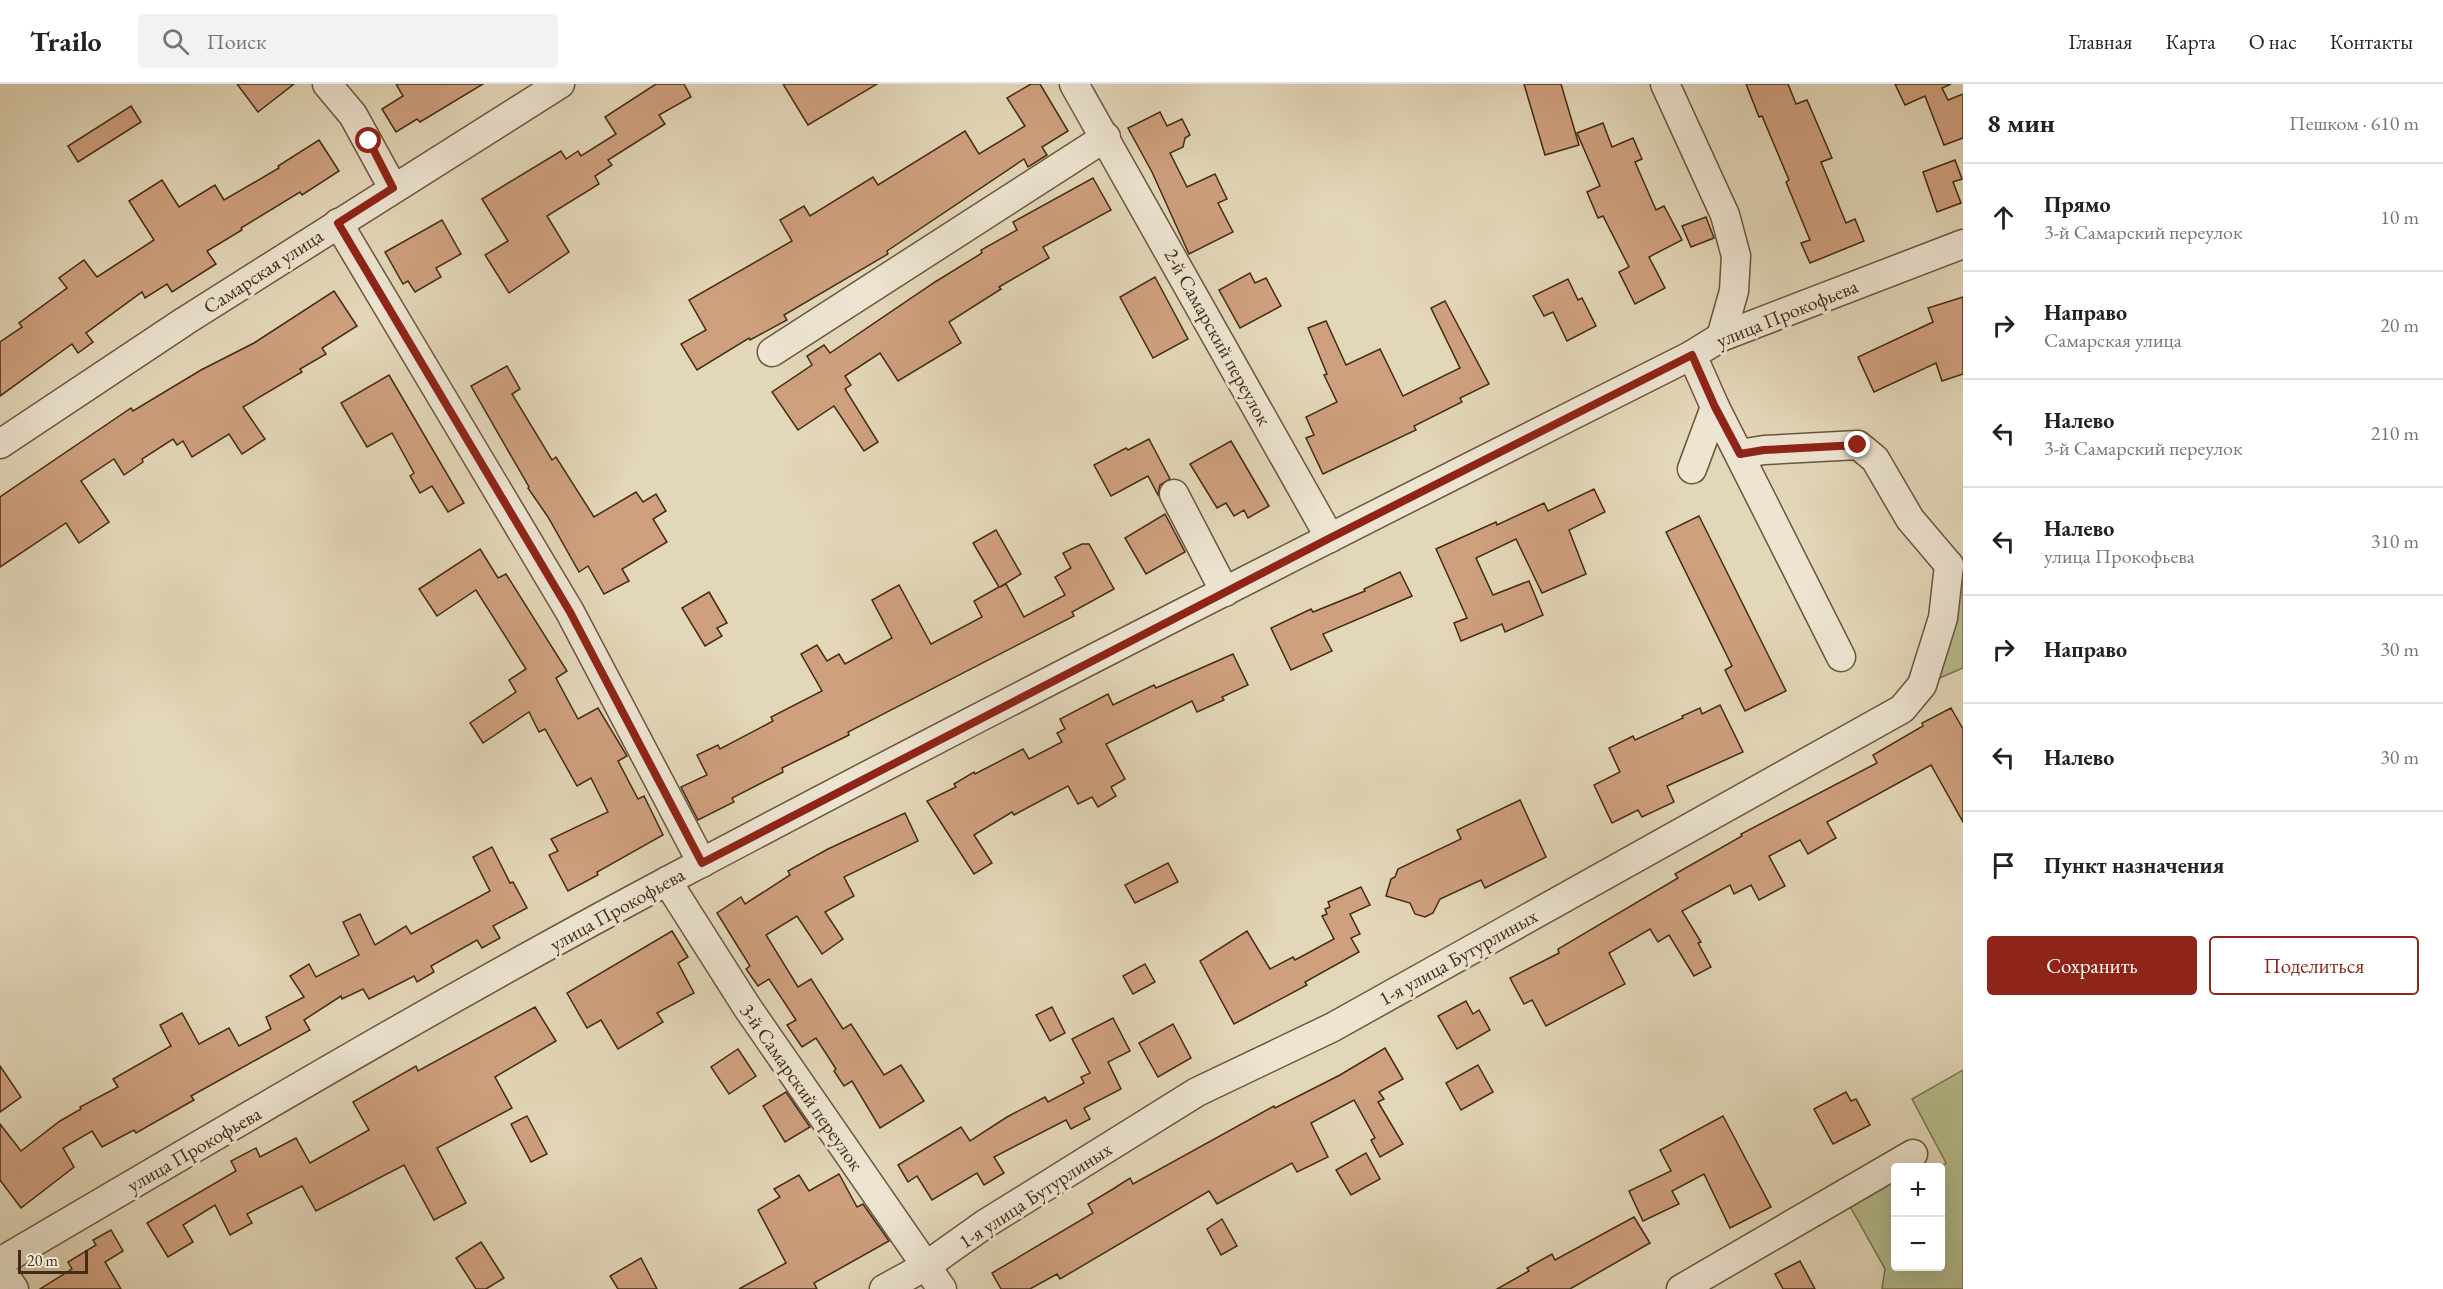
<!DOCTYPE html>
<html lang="ru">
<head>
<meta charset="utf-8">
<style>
	:root { --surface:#fff; --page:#f2f2f2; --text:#222; --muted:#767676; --line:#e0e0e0; --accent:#8f2418 }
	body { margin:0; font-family:"EB Garamond",serif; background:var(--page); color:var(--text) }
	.controls { position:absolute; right:18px; bottom:18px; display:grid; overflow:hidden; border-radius:6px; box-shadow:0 6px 24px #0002 }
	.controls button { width:54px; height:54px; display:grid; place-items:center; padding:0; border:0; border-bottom:2px solid var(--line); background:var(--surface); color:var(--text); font:30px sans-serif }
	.scale { position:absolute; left:18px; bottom:15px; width:70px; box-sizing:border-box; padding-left:6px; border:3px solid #432b14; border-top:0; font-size:16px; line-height:21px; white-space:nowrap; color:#432b14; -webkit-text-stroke:4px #ede5d2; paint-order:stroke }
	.stop { position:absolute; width:18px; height:18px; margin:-14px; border:4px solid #8f2418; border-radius:50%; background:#fff }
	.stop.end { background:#8f2418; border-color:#fff; box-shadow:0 2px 6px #0008 }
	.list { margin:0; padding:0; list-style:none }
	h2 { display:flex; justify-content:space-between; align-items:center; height:78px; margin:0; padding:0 24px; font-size:26px }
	h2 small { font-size:20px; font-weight:400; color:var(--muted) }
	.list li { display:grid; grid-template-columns:39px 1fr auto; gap:18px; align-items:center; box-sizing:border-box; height:108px; padding:0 24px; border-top:2px solid var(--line) }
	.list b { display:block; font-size:22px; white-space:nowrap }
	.list p { margin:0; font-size:20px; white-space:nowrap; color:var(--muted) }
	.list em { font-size:20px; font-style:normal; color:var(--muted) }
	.actions { display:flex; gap:12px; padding:18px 24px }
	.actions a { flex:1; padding:14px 0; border:2px solid var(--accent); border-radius:6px; text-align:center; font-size:21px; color:var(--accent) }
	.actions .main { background:var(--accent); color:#fff }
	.icon { flex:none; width:33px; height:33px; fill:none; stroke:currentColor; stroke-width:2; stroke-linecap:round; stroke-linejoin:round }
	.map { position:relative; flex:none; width:1963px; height:1205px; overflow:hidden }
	header { display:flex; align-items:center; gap:36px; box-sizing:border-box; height:84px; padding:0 30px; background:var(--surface); border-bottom:2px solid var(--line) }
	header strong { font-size:28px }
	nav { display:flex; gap:33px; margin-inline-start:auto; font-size:21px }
	.search { width:420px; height:54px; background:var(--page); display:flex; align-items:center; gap:15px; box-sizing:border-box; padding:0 21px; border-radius:6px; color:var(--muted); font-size:22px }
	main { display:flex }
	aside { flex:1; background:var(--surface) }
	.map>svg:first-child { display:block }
</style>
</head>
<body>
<header>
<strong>Trailo</strong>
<div class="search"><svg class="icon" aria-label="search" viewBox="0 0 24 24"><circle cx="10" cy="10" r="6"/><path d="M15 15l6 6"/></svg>Поиск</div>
<nav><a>Главная</a><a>Карта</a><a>О нас</a><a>Контакты</a></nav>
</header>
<main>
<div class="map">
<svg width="1963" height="1205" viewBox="0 0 1963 1205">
	<rect width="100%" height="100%" fill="#e3d7b9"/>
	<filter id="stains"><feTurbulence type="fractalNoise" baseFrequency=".00333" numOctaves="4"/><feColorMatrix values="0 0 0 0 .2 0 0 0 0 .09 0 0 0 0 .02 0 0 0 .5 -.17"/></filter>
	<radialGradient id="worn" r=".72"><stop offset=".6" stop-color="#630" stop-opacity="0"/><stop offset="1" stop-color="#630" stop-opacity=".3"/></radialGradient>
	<g fill="#b6be8e" stroke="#7c7451" stroke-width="1.5">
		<polygon points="1963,486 1963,584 1935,596 1958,493"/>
		<polygon points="1963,986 1963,1205 1882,1205 1885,1185 1847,1117 1895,1089 1896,1182 1940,1182 1940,1083 1946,1079 1912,1015"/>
	</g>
	<g fill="#cfa07e" stroke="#432b14" stroke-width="1.5">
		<polygon points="237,0 294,0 258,28"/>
		<polygon points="396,0 483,0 420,38 417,35 396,48 382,25 403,12"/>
		<polygon points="656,0 684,0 691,13 659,31 665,40 608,76 612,81 595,92 599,100 547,132 569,168 509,209 485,171 508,157 482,115 561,67 566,75 578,67 581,72 616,50 605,33"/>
		<polygon points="783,0 877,0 808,41"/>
		<polygon points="1031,0 1040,0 1068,47 1042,63 1047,71 1028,83 1024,75 887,167 888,170 784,231 787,236 750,256 749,254 697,286 681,260 706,246 689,216 792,157 780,136 804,122 810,132 873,93 878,101 965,47 979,70 1025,42 1007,14"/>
		<polygon points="1524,0 1561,0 1579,61 1545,71"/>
		<polygon points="1746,0 1788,0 1796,20 1807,16 1832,74 1821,78 1846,139 1855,135 1864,157 1810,179 1801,159 1810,156 1786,98 1789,96 1762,32 1759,33"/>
		<polygon points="1895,0 1951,0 1942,4 1948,16 1963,10 1963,54 1944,61 1925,12 1905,21"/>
		<polygon points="131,22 141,38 78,78 68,62"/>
		<polygon points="1160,28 1167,42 1182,35 1190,51 1185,54 1183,63 1170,69 1187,103 1215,90 1227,115 1218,119 1233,148 1189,170 1152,88 1128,44"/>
		<polygon points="1603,39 1612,63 1633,54 1642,75 1635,78 1656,126 1664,122 1682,156 1649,173 1665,204 1635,220 1619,188 1629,183 1603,132 1598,134 1587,108 1600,102 1577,49"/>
		<polygon points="319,56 339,87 302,111 300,108 241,144 242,146 207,167 216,180 172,208 167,200 145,214 142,208 86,249 93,258 78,269 72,260 0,312 0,258 22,243 19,239 67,204 59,194 84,176 97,193 154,156 129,117 162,96 179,123 215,101 224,116 279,84 278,82"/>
		<polygon points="1955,76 1962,95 1953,98 1961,119 1937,128 1923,88"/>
		<polygon points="1093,94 1111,126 1043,163 1049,174 999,203 1001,205 949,238 961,259 898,297 880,269 845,292 851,301 845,305 878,358 864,367 834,322 798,346 772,308 812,281 807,272 824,261 830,269 935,198 982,169 981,166 1017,146 1013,138"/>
		<polygon points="1706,133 1714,154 1691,163 1682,142"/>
		<polygon points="442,136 461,170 436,184 441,193 415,208 408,197 403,200 385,168"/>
		<polygon points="1250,189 1255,199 1266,194 1281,222 1240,244 1219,206"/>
		<polygon points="1155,193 1188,255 1153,274 1120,213"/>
		<polygon points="1568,195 1578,216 1582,214 1596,242 1567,257 1553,228 1544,232 1533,212"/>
		<polygon points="334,207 357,242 322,264 326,270 300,285 302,288 243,323 265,355 242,370 229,350 192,373 183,357 177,361 173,355 142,375 143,378 124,391 114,375 81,397 109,438 79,459 66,439 0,483 0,413 131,324 133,327 201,286 254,259"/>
		<polygon points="1963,213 1963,290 1942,297 1936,279 1874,308 1858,273 1933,238 1928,224"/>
		<polygon points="1445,217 1489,300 1460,314 1462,318 1414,342 1416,346 1323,390 1306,354 1314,351 1306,333 1337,318 1324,291 1327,290 1308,244 1326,237 1346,281 1380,265 1403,312 1460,284 1431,224"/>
		<polygon points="507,282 520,305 512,310 552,376 556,373 594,433 636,408 643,418 656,410 666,427 653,435 667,458 622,485 629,497 604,510 588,482 579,488 548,433 528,404 529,403 471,302"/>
		<polygon points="389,291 464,419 448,428 432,402 420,409 410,392 414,389 392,349 367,363 341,319"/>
		<polygon points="1149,355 1170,395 1160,401 1158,411 1148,392 1111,412 1094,381 1126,364 1128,366"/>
		<polygon points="1231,357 1269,422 1248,434 1244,426 1234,432 1226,419 1217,424 1190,380"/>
		<polygon points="1594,405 1605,428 1569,446 1586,490 1542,509 1516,455 1476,474 1493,511 1529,497 1543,531 1505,548 1502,540 1461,557 1454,539 1467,534 1436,465 1496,438 1497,441 1544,419 1548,427"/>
		<polygon points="1165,430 1185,468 1146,490 1125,454"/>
		<polygon points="1699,432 1786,607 1745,627 1725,586 1732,582 1666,448"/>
		<polygon points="996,446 1021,490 1000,503 1006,500 1024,533 1065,511 1055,493 1071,484 1063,469 1082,460 1089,460 1114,505 1072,528 1074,532 848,648 849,651 782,684 783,688 732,714 734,718 698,736 681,703 707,691 697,671 718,661 720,665 773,637 771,633 822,607 801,570 817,561 827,577 839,570 845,580 892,554 872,516 899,501 931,560 982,533 974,517 999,503 973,459"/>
		<polygon points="480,465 498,494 506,490 567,587 556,594 578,635 598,624 627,672 618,677 638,715 644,712 663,751 597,788 598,791 568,807 549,771 558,767 551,755 608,728 591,694 577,702 545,645 539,648 529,628 483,659 470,639 516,608 509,596 526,585 476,506 437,532 419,505"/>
		<polygon points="1400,488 1412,512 1323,550 1332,567 1291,586 1271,544 1311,525 1313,528 1365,507 1364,505"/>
		<polygon points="709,508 727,539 717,544 722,552 705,562 682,524"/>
		<polygon points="1233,570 1248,601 1222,613 1224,616 1197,628 1192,617 1106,660 1125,695 1111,703 1116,712 1098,723 1092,713 1078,720 1068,702 1014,731 1012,728 974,751 992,779 974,790 927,717 956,703 954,700 974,688 975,690 1023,665 1029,675 1062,658 1057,649 1065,645 1060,635 1108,610 1113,621 1154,601 1156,604"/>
		<polygon points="1720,621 1743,668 1667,702 1674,718 1642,733 1638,726 1612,739 1594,701 1620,688 1609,664 1633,652 1635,656 1683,634 1682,632 1700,624 1702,630"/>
		<polygon points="1951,624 1963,645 1963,738 1931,681 1827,738 1836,754 1808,770 1800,756 1769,772 1785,802 1759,816 1751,801 1734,810 1730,801 1682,827 1701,858 1698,859 1711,883 1694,892 1669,851 1658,858 1650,845 1609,869 1625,900 1546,942 1532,916 1524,920 1510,894 1559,869 1558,865 1678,794 1675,790 1742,752 1741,750 1877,679 1873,671 1923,642 1922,639"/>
		<polygon points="1520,716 1546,773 1485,804 1481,796 1440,815 1433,829 1425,833 1415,830 1410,819 1386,812 1391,795 1395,793 1398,785 1461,755 1457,746"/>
		<polygon points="905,729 918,757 844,793 854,812 825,828 843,855 822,870 797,832 766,851 798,903 811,895 843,945 851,940 884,991 901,981 924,1017 880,1044 852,997 844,1002 834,987 836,985 816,954 802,963 787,941 796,936 769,895 758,902 746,885 750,882 717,829 741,813 745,820 790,791 788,787 828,765"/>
		<polygon points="492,763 510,799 513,798 527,824 493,842 500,854 482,864 477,856 431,882 434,888 417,898 414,892 369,915 363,905 342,915 341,912 304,936 310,946 191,1012 194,1016 136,1049 134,1046 102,1063 92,1047 63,1064 74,1083 21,1124 0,1096 0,1040 21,1067 60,1037 81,1025 80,1023 118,1003 113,995 171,962 160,941 182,929 199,960 229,944 239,962 271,945 266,933 304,913 290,892 309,880 316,893 359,871 343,838 360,830 375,861 406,842 411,850 490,807 473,773"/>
		<polygon points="1168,779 1178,798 1135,819 1125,801"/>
		<polygon points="1361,803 1370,821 1350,830 1360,850 1351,854 1359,868 1305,898 1307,901 1234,940 1200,877 1247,847 1270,885 1293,873 1295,876 1334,855 1322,832 1327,830 1325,825 1330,823 1328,818"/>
		<polygon points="672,847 688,873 678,879 694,909 657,929 663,938 618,965 601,936 587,944 567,909"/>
		<polygon points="1145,880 1155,898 1133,910 1123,892"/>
		<polygon points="1466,917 1473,930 1479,926 1490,946 1457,965 1438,932"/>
		<polygon points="535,923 556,957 495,993 512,1024 437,1064 466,1119 434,1136 404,1081 316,1127 302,1102 247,1130 252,1139 230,1151 215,1121 183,1141 193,1158 168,1173 147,1139 236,1087 231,1077 256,1064 260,1073 296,1054 310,1079 369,1046 353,1018 416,982 418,987"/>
		<polygon points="1052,923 1065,949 1050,957 1036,931"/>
		<polygon points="1113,934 1130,967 1108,978 1121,1005 1084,1024 1090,1035 1071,1045 1066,1036 994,1073 1004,1089 984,1101 977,1089 932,1116 917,1092 908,1098 898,1081 961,1043 970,1057 1007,1033 1045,1013 1048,1018 1084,999 1081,993 1090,989 1072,955"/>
		<polygon points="1173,940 1191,974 1158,993 1139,959"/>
		<polygon points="1385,964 1403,995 1379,1008 1384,1015 1378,1018 1403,1060 1380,1073 1371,1056 1375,1054 1354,1016 1311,1039 1328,1073 1297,1088 1292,1079 1217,1120 1209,1107 1060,1195 1057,1190 1030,1205 1001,1205 992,1189 1093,1129 1088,1120 1113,1105 1130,1094 1133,1100 1274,1022 1275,1024 1340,991"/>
		<polygon points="738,965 756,992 729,1010 711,983"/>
		<polygon points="1478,981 1493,1008 1461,1026 1446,999"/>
		<polygon points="0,982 21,1013 0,1028"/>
		<polygon points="786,1008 810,1043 785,1058 763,1022"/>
		<polygon points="1846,1008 1851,1017 1856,1015 1870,1041 1833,1060 1814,1025"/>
		<polygon points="527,1032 547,1070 531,1078 511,1040"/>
		<polygon points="1723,1032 1771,1123 1730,1144 1704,1090 1672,1107 1679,1120 1643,1137 1629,1107 1671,1087 1660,1066"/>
		<polygon points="1366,1069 1380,1095 1351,1111 1336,1086"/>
		<polygon points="839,1090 857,1123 863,1120 889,1157 814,1199 817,1205 739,1205 786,1179 758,1126 780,1113 774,1105 799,1091 809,1107"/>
		<polygon points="1634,1133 1650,1159 1570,1205 1497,1205 1529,1187 1527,1184 1552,1170 1555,1176"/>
		<polygon points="1222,1135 1237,1162 1221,1171 1207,1145"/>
		<polygon points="111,1146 123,1167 105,1178 121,1205 40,1205 72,1185 68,1178 96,1161 93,1156"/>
		<polygon points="481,1158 504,1194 486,1205 476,1205 456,1174"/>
		<polygon points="641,1174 657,1205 618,1205 610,1192"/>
		<polygon points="1800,1177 1815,1205 1783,1205 1775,1190"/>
	</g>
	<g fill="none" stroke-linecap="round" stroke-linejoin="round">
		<g stroke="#6b563d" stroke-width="31">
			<g id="minor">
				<polyline points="327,0 353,31 393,104"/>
				<polyline points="1074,0 1330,454"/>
				<polyline points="1665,0 1725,131 1736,172 1734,207 1721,253"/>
				<polyline points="338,139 570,528 702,779"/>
				<polyline points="772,268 1106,53"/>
				<polyline points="1692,271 1715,323 1841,573"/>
				<polyline points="0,360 185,237 560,0"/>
				<polyline points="1740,370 1764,366 1858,361 1875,375 1910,435 1949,481"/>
				<polyline points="1692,385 1715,323"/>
				<polyline points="1174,410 1225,508"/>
				<polyline points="667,797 747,923 942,1205"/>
				<path d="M0 1178C222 1048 443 916 671 795 1008 616 1350 443 1692 271L1721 253 1963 160"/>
				<polyline points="0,1185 14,1205"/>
				<polyline points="884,1205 926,1182 985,1140 1197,1008 1333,943 1902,625 1922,601 1943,534 1949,481"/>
				<polyline points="1681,1205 1913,1070"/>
			</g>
		</g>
		<use href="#minor" stroke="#ede5d2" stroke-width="28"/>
	</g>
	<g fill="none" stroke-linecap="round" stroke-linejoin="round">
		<polyline stroke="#8f2418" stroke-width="8" points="369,57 393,104 338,139 570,528 702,779 1330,454 1692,271 1715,323 1740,370 1764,366 1858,361"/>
	</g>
	<g text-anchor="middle" stroke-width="6" stroke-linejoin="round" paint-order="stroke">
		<g font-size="20" fill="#432b14" stroke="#ede5d2">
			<text transform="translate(263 187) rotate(-33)" y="7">Самарская улица</text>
			<text transform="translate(1787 229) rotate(-22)" y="7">улица Прокофьева</text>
			<text transform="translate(1218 253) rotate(61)" y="7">2-й Самарский переулок</text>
			<text transform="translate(617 825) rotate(-29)" y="7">улица Прокофьева</text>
			<text transform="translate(1458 873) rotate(-29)" y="7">1-я улица Бутурлиных</text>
			<text transform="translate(802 1003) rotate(55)" y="7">3-й Самарский переулок</text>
			<text transform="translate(194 1065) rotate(-30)" y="7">улица Прокофьева</text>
			<text transform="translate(1035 1111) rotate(-33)" y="7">1-я улица Бутурлиных</text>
		</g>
	</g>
	<rect width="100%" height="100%" filter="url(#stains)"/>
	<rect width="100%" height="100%" fill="url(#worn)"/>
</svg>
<div class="controls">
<button>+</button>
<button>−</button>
</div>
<div class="scale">20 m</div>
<div class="stop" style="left:369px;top:57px"></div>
<div class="stop end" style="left:1858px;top:361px"></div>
</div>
<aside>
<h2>8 мин<small>Пешком · 610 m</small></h2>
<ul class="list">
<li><svg class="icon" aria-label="ahead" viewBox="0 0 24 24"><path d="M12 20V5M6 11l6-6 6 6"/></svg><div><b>Прямо</b><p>3-й Самарский переулок</p></div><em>10 m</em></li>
<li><svg class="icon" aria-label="right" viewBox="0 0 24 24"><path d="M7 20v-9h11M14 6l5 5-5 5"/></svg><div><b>Направо</b><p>Самарская улица</p></div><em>20 m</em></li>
<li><svg class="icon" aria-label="left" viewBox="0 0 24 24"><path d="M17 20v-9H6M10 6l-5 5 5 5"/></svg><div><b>Налево</b><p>3-й Самарский переулок</p></div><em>210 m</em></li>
<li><svg class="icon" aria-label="left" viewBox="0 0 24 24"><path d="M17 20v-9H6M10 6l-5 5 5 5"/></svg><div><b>Налево</b><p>улица Прокофьева</p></div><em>310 m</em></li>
<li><svg class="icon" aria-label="right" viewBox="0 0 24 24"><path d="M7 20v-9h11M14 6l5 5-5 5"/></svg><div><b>Направо</b></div><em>30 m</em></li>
<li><svg class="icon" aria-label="left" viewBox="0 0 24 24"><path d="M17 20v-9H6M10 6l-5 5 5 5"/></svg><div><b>Налево</b></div><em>30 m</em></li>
<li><svg class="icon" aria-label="arrive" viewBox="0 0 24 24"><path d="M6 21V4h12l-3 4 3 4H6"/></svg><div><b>Пункт назначения</b></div></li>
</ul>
<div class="actions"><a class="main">Сохранить</a><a>Поделиться</a></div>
</aside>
</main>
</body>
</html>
